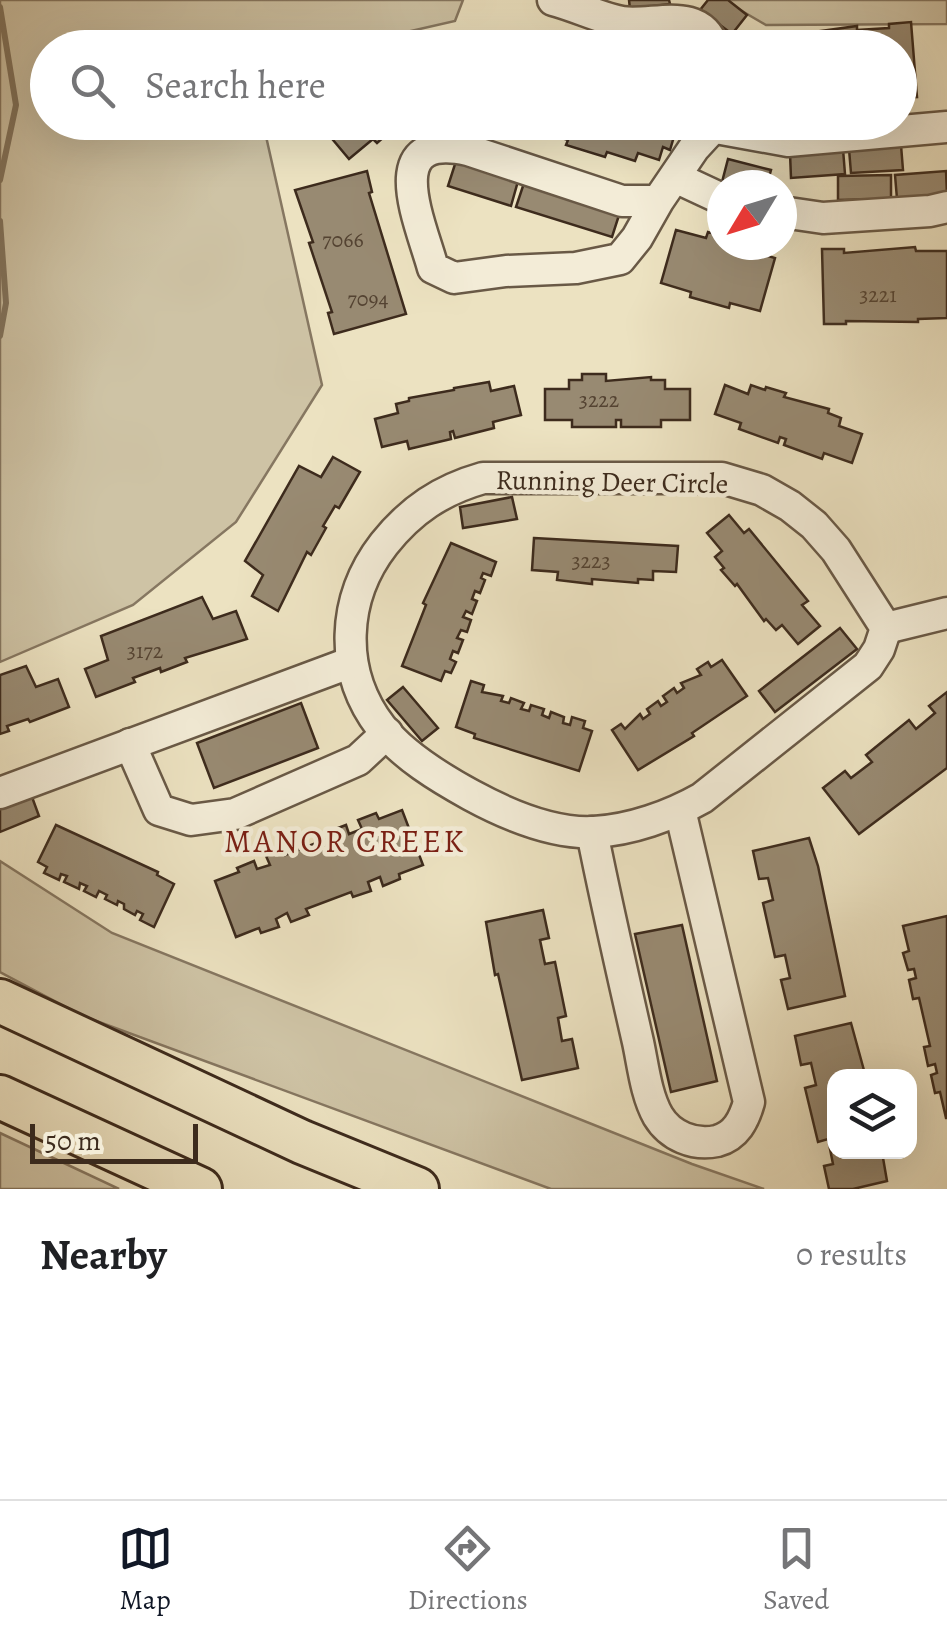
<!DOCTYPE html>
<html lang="en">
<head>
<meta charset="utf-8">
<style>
	:root { --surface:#fff; --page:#f2f2f2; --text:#202124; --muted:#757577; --line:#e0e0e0; --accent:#111827 }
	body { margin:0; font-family:Alegreya,serif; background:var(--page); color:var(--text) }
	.controls { position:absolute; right:30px; bottom:30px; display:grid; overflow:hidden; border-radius:20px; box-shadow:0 10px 40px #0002 }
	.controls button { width:90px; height:90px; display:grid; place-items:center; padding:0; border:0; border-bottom:2px solid var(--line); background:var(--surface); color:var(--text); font:50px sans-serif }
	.compass { position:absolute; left:707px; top:170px; width:90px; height:90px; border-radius:50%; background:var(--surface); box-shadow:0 10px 40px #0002; rotate:232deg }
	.scale { position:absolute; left:30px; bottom:25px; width:168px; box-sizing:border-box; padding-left:10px; border:5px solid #3d2b1d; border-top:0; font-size:28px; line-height:35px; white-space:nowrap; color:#3d2b1d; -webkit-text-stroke:8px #f3ecd7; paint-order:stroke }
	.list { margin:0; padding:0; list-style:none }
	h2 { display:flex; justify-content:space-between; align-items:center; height:130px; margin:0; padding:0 40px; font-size:42px }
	h2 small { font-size:32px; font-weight:400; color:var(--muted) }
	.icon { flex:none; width:55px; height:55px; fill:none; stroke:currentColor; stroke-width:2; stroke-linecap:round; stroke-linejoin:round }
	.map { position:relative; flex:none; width:947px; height:1189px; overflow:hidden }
	.search { position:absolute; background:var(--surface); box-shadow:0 10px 40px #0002; left:30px; right:30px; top:30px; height:110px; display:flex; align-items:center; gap:25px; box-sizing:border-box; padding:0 35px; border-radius:55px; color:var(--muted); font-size:38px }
	.sheet { height:310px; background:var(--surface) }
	nav { display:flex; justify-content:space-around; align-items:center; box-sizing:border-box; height:140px; border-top:2px solid var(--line); background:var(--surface); font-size:28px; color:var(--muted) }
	nav a { display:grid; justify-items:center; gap:5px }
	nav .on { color:var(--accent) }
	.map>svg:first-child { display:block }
</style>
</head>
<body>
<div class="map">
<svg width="947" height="1189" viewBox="0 0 947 1189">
	<rect width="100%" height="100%" fill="#ece2c1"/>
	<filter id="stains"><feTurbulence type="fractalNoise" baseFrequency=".002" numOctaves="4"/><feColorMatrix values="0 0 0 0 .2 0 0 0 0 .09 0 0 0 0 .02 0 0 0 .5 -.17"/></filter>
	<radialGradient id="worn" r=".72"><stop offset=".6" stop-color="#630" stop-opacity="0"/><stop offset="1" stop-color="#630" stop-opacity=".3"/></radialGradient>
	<g fill="#cec3a5" stroke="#867761" stroke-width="2.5">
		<polygon points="0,0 463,0 455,21 376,39 364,47 48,48 48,122 263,123 322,385 236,522 133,605 0,662"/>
		<polygon points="723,0 947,0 947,24 766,25"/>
		<polygon points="0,861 112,933 692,1164 764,1189 551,1189 83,1016 0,972"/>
		<polygon points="0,1133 119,1189 0,1189"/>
	</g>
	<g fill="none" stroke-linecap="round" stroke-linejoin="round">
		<g stroke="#82745e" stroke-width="6">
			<polyline points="0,7 16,105 0,180"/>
			<polyline points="0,221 6,303 0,336"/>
		</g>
	</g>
	<g fill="#988a72" stroke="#3d2b1d" stroke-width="2.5">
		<polygon points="629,0 669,0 670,4 630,9"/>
		<polygon points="708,0 728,0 747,15 732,34 700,10"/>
		<polygon points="911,22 917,97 900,98 900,48 765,48 764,34 785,32 785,36 857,26 857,30 889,28 889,24"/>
		<polygon points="318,122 401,122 377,143 373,139 349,159"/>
		<polygon points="514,122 671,122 668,131 675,133 670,150 663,147 659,160 638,153 635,161 607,152 605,157 566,145 568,140"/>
		<polygon points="901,145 903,170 851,173 849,149"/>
		<polygon points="843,149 845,174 791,178 790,153"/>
		<polygon points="728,159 771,170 767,185 722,182"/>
		<polygon points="456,161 518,181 511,206 448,186"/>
		<polygon points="367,171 372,192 369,193 406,314 334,334 328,313 332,312 309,243 313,242 295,190"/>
		<polygon points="946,171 947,195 897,199 895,175"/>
		<polygon points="891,175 891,199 838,200 838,176"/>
		<polygon points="524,183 620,212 612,237 516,207"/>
		<polygon points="676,230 706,238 708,232 722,236 722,245 747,245 745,249 775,258 760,311 730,303 729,308 690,297 691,292 661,283"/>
		<polygon points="915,247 916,251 947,251 947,318 918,319 918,322 846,321 846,324 824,324 822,249 844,249 844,253"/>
		<polygon points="582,374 606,374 606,381 651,377 651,380 665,380 665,389 690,389 690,420 661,420 661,427 621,427 621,420 616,420 616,427 572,427 572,420 545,420 545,389 569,389 569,380 582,380"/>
		<polygon points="489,382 491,391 514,386 521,415 493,422 494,428 455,438 453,431 450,432 451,439 409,449 407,441 382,447 375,419 398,413 396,404 409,401 409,398 454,390 454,388"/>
		<polygon points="725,385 748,394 751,385 765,390 766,387 786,393 784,397 829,409 828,413 841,418 839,426 862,434 852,463 824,453 822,459 784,445 786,439 780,437 778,443 739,429 741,423 715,414"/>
		<polygon points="333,457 360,472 339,508 335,506 323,526 326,528 311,555 307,552 278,611 252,596 263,575 245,561 299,466 321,477"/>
		<polygon points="512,497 517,519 463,528 460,507"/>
		<polygon points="729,515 744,533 749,529 808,601 802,605 820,626 798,644 782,625 776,630 766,619 764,621 737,584 735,586 721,570 724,568 715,557 722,551 707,533"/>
		<polygon points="534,538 678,546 676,572 653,571 653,580 638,579 638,583 592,579 592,584 557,580 558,572 532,570"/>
		<polygon points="451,543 496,562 491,576 483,573 481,578 485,580 480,593 475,591 472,599 477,601 472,614 466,611 463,617 471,620 467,632 461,630 457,638 463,640 458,653 453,651 450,659 456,662 451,673 445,671 441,681 402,666 426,605 423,603"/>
		<polygon points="202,597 213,619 236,611 247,639 185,658 187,662 161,672 160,668 133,678 135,682 96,697 85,669 108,660 101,636"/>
		<polygon points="840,628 857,649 775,712 759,691"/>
		<polygon points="722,660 747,696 692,733 694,736 638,770 612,730 621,724 625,729 640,714 643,719 650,714 647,709 658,701 661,706 667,702 663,696 674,688 677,693 684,688 681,683 701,675 697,669 708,662 711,667"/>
		<polygon points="26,666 36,687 58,679 69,707 30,722 28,719 7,726 9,731 0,734 0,675"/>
		<polygon points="471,681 484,685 482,692 503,696 501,701 509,703 511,698 524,703 521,709 529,711 531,705 544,709 542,715 549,718 551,712 564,717 563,723 570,725 572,717 585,721 583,728 592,731 579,771 474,738 475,734 456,727"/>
		<polygon points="403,687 438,728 422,741 387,700"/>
		<polygon points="947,692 947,768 859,834 823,788 845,771 851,778 872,762 866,755 909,720 916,729 935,713 929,706"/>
		<polygon points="301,703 318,748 214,788 197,743"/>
		<polygon points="32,797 39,816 0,832 0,809"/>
		<polygon points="402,810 423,865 399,874 400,879 383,886 380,877 368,882 371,891 353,897 351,892 306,909 309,915 291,922 287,913 276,919 279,927 261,933 259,928 236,937 215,881 239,872 237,868 254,861 257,869 270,865 266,856 283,849 285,855 332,837 330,831 346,825 349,834 362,829 358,820 376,813 379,819"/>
		<polygon points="56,825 158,872 157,875 174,884 154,927 140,920 143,914 137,911 135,915 124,909 124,904 118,901 117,905 105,899 107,895 99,891 96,897 84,891 87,886 80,883 79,889 64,882 67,876 61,874 59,880 44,873 47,867 38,862"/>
		<polygon points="809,838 818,866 845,996 788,1009 781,980 790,978 785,955 775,957 763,903 773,900 768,878 759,879 753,851"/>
		<polygon points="543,910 549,938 540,940 545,964 555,962 566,1016 558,1018 562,1041 572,1039 578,1068 522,1080 498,974 495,975 486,922"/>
		<polygon points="947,916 947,1118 946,1118 940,1092 935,1093 931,1075 937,1073 935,1064 928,1066 924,1047 930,1046 919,998 913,999 909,980 916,978 914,969 908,970 903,953 909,951 903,926"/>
		<polygon points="682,925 717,1081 671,1092 635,934"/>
		<polygon points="851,1023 865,1074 834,1076 834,1152 882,1152 887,1181 853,1189 829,1189 824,1166 833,1164 828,1139 818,1142 805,1088 816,1085 811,1063 801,1065 795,1036"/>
	</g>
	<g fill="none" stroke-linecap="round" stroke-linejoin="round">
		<g stroke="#695946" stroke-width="35">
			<g id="minor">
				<path d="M553 0C576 6 600 18 622 22 653 27 700 5 714 48"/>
				<polyline points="716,128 788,141 947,127"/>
				<polyline points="677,178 722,199"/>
				<path d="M658 201 637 238 620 259 576 268 506 271 454 278 433 268C420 221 378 131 468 150L622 201H658L694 148 718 122"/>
				<polyline points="782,212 823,218 930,211 947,207"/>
				<path d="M483 478H722L762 490 790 506 814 525 836 550 886 628 879 649 868 666 702 798C670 816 631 830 594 832 553 834 506 814 471 795 440 778 402 755 381 727 338 671 342 598 384 544 411 510 441 490 483 478Z"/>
				<polyline points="886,628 947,613"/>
				<polyline points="130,744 159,810 191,820 235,814 358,760 387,733"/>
				<polyline points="0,793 352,662"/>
				<path d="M592 832C606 902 622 972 638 1042 643 1065 646 1095 658 1116 670 1136 694 1146 717 1141 736 1136 744 1120 749 1102L680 810"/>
			</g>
		</g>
		<g stroke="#3d2b1d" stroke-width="48">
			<g id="highway">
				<polyline points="0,1001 302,1142 417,1189"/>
				<polyline points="0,1097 200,1189"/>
			</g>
		</g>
		<use href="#minor" stroke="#f3ecd7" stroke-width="30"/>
		<use href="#highway" stroke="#ece2c1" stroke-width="42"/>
	</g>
	<g text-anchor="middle" stroke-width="9" stroke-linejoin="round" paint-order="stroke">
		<g font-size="22" fill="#544332">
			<text x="343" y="247">7066</text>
			<text x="878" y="302">3221</text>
			<text x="368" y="306">7094</text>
			<text x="599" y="407">3222</text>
			<text x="591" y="568">3223</text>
			<text x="145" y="658">3172</text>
		</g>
		<g font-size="28" fill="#3d2b1d" stroke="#f3ecd7">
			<text transform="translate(612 481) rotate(1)" y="10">Running Deer Circle</text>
		</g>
		<g font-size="32" letter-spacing="2.5" fill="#7a1f14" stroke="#f3ecd7">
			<text x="345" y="852">MANOR CREEK</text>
		</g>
	</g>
	<rect width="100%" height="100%" filter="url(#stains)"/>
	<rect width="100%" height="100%" fill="url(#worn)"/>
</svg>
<div class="controls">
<button><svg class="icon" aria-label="layers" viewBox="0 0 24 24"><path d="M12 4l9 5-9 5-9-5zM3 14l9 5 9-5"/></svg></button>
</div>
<svg class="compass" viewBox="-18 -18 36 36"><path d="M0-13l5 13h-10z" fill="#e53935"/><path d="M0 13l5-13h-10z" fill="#757577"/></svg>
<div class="scale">50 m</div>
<div class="search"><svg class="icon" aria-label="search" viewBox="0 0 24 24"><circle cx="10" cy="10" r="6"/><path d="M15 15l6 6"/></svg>Search here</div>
</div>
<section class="sheet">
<h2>Nearby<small>0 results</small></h2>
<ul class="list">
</ul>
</section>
<nav>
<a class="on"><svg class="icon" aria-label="map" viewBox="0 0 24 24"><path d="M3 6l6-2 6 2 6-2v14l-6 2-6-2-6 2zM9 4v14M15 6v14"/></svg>Map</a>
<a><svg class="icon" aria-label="directions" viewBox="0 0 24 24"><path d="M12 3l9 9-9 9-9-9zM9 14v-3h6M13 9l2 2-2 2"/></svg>Directions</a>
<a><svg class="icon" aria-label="saved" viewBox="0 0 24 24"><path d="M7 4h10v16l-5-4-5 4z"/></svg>Saved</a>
</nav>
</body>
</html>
